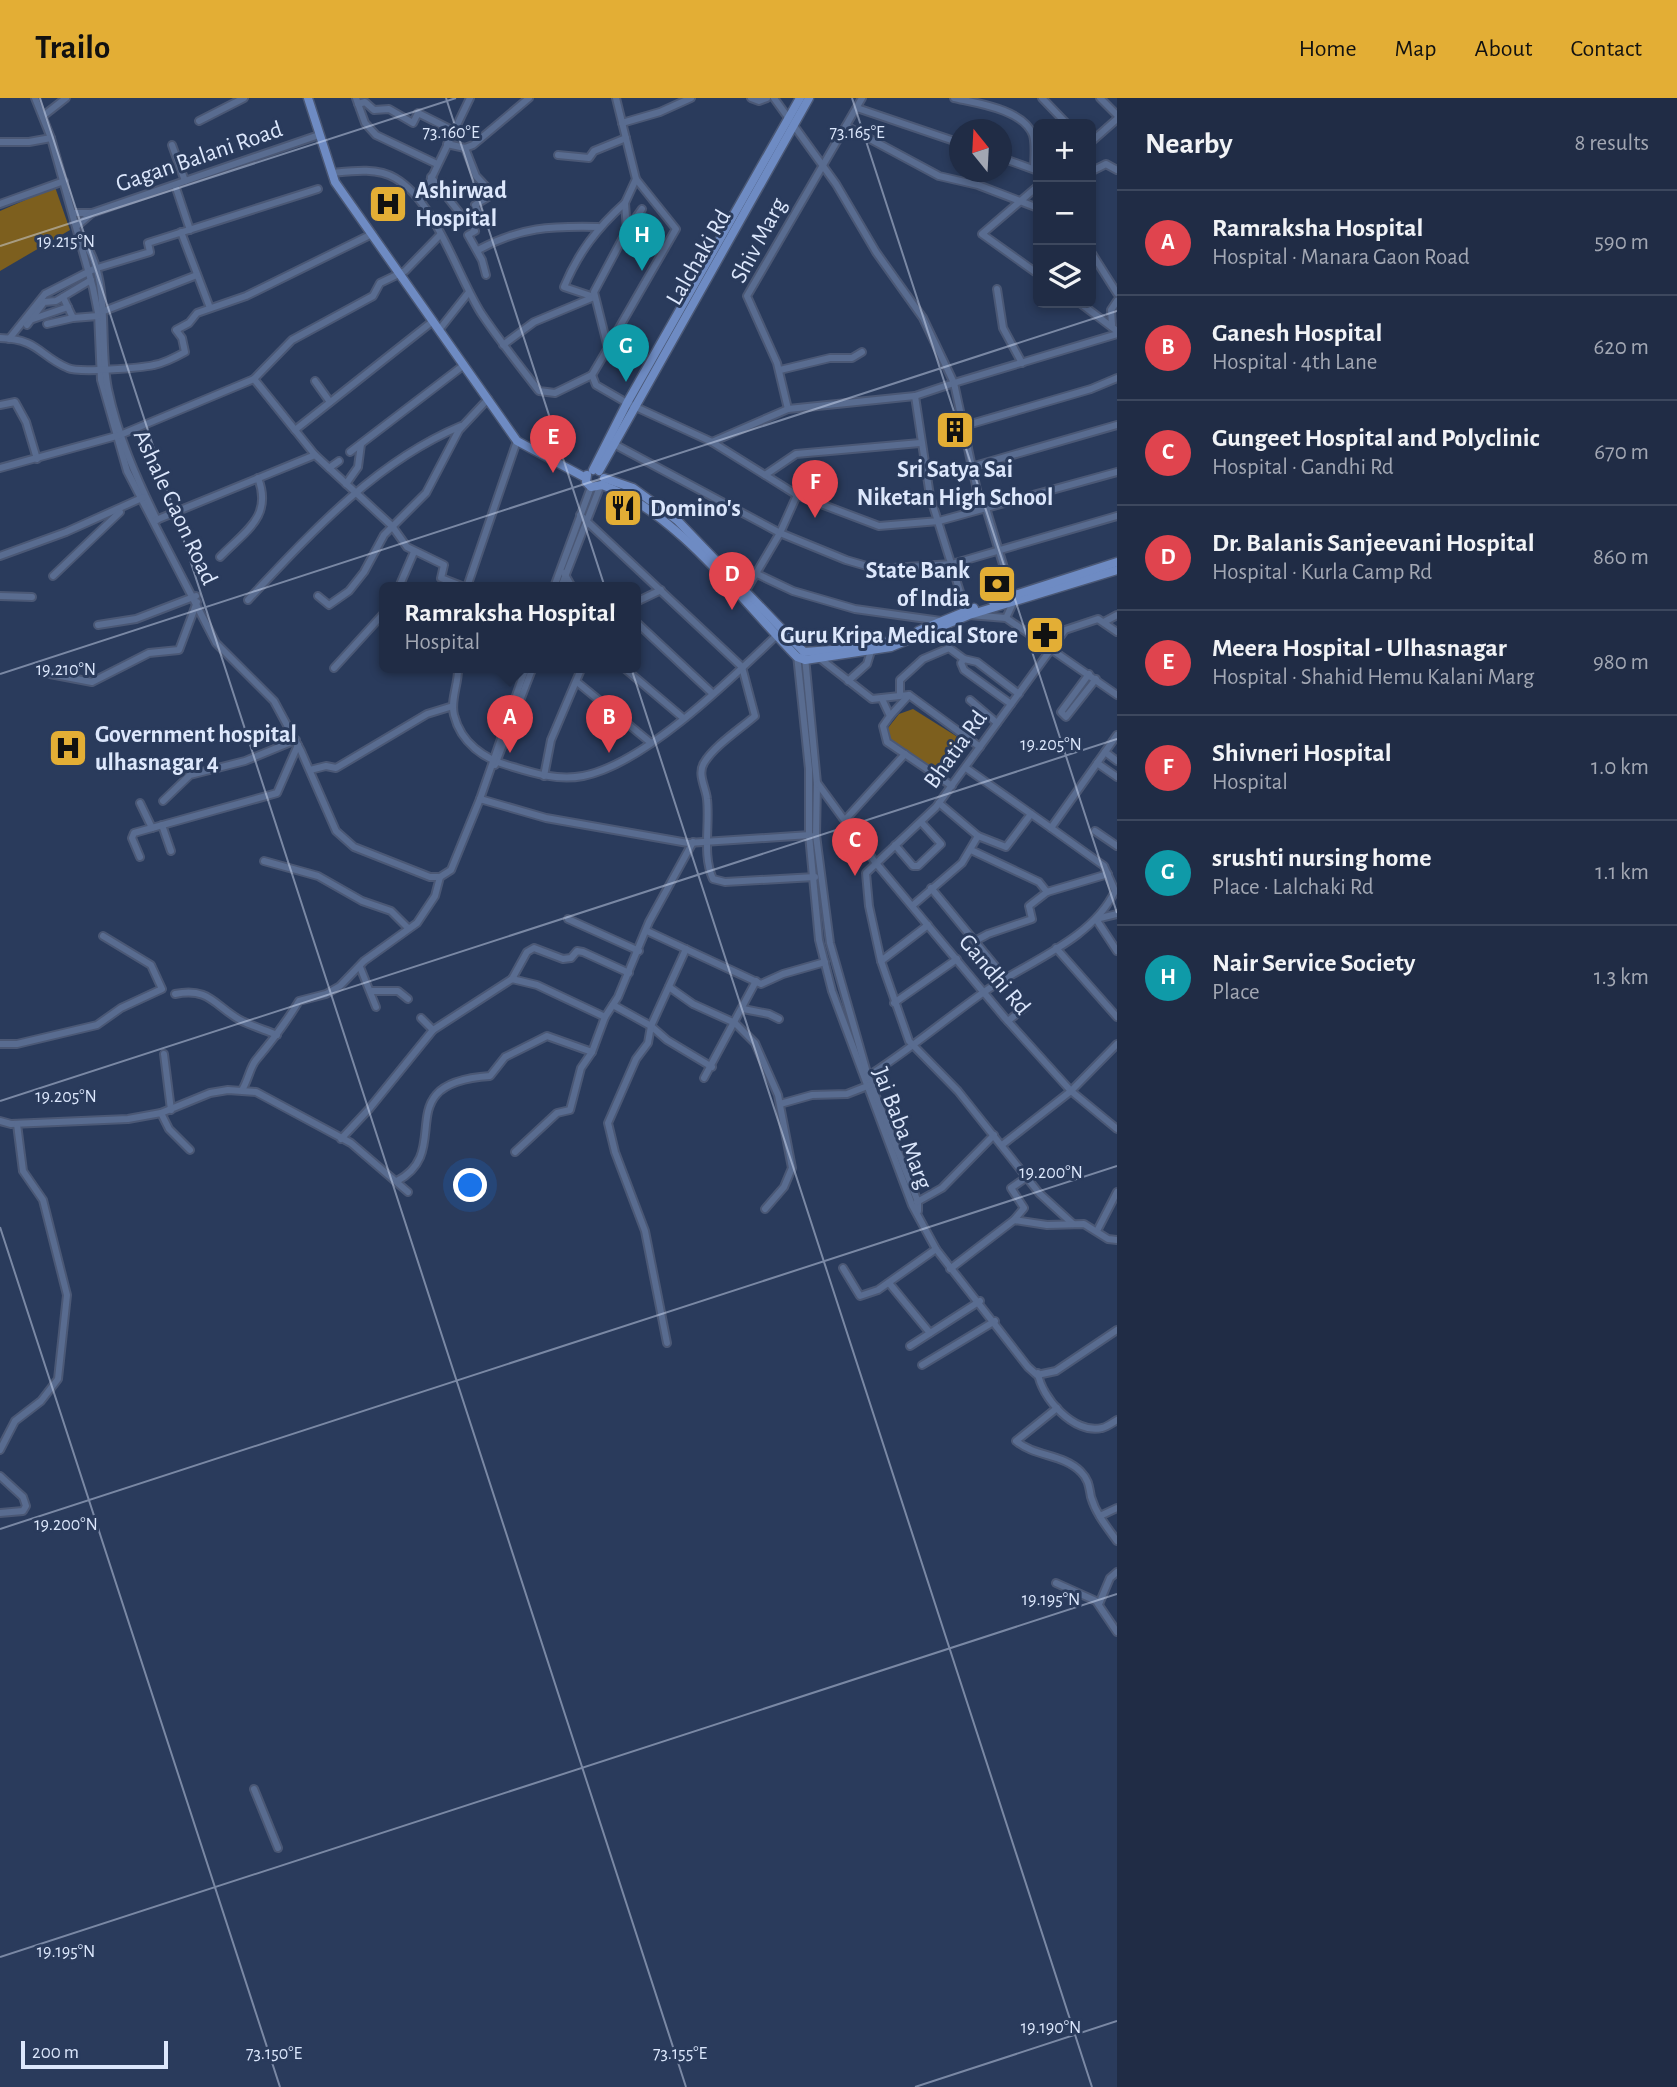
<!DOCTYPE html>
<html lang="en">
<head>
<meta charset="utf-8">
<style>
	:root { --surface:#202c45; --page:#2d3850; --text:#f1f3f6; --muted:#a2a7b3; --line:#3d485e; --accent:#e3ae35 }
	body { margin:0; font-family:"Alegreya Sans",sans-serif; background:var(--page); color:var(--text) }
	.controls { position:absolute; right:21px; top:21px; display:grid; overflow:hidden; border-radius:10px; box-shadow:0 4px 10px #0003 }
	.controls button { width:63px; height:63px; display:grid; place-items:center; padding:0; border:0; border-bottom:2px solid var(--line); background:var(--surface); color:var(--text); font:35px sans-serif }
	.compass { position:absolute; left:949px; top:21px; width:63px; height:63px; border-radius:50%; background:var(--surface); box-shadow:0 4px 10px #0003; rotate:342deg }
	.scale { position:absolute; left:21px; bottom:18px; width:147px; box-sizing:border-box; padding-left:7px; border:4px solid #dce7fc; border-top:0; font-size:19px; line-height:24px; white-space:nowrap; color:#dce7fc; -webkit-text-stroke:5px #2a3b5c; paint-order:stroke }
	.you { position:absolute; left:471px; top:1088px; width:24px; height:24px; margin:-18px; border:5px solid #fff; border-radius:50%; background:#1a73e8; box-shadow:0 0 0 10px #1a73e833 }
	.badge { display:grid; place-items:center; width:46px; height:46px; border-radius:50%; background:var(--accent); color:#fff; font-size:23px; font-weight:700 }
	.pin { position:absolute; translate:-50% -58px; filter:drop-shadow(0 2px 4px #0008) }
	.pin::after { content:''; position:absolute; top:37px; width:24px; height:21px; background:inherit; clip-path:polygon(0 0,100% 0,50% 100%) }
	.popup { position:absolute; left:379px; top:484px; width:262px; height:91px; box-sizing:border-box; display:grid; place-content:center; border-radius:10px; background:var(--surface); filter:drop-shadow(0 2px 5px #0005); font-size:23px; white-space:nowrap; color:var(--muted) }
	.popup b { font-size:26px; color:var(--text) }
	.popup::after { content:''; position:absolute; left:50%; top:100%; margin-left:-14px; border:14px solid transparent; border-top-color:var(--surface) }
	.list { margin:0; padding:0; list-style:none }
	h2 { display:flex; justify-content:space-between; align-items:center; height:91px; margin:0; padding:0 28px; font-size:30px }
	h2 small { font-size:23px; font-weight:400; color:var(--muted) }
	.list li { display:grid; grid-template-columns:46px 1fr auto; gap:21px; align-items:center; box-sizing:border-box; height:105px; padding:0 28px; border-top:2px solid var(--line) }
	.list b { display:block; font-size:26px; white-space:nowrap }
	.list p { margin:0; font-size:23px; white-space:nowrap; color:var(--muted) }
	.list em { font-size:23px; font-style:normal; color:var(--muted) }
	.icon { flex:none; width:38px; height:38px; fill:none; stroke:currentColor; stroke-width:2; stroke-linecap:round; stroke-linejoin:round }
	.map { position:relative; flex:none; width:1117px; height:1989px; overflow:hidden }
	header { display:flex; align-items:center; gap:42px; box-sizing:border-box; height:98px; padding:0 35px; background:var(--accent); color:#111 }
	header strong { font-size:33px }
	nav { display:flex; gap:38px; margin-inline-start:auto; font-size:24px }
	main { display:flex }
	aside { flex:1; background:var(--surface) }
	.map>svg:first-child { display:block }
</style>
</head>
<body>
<header>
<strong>Trailo</strong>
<nav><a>Home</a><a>Map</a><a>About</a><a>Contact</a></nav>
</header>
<main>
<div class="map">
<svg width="1117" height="1989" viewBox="0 0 1117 1989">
	<rect width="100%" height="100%" fill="#2a3b5c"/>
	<g fill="#7d5f1e">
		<polygon points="55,89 70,132 0,173 0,113"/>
		<polygon points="913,611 964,643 940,677 889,640 888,630 899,616"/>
	</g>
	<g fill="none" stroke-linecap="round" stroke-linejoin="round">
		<g stroke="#4b5875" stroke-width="10">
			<g id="minor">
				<polyline points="35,0 51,40 93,190 98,215 101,282 127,373 216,545 274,603 301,653 336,733 354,749 430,779 440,779"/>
				<polyline points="356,0 365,25 376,37 437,66"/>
				<polyline points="751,0 759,3 767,0"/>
				<path d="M954 0C976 5 1023 11 1033 37 1036 47 1034 61 1034 71"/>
				<polyline points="1042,0 1067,26"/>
				<polyline points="1100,0 1117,17"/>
				<polyline points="358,6 365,4 374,12 389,11 413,25 418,15 454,33"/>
				<polyline points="857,10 960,45"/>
				<polyline points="43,18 66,0"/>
				<polyline points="199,23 244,0"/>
				<polyline points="622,25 660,14 691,0"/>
				<polyline points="846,28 939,78 978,87 1038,110"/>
				<polyline points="0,44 29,44 51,40"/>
				<polyline points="1091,44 1117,21"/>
				<polyline points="447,46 465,50 473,47 529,0"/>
				<polyline points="172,47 185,83"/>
				<polyline points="465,50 476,78 493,96 475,107 480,118 470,122"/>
				<polyline points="558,57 589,60 594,53 626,40"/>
				<polyline points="1002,60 1038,73"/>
				<polyline points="1091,70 1094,72 1106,66 1117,72"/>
				<path d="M332 75C351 73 377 69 395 80 436 104 456 175 481 215 499 242 519 267 539 293L555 295 592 277"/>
				<polyline points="431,79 467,124 470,122 475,133 468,137 482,162 486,177"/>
				<polyline points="175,87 190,132"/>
				<polyline points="1038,88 982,136 1038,176"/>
				<polyline points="421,102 470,0"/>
				<polyline points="0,106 64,83"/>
				<polyline points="74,115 92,115 319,37"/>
				<polyline points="77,128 92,115"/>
				<polyline points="627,132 642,111"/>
				<polyline points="181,134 210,210"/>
				<path d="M81 139C113 181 98 243 108 291 118 338 136 379 157 422"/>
				<path d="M478 152C520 129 551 128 598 129"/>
				<polyline points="1091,154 1117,195"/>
				<polyline points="997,191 1003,230 1022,265"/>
				<polyline points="63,199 73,220 98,218"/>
				<path d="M594 199 564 189C578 155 597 130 625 105"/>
				<polyline points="1080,205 1117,233"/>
				<polyline points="104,213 197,177"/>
				<polyline points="33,221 68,209"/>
				<polyline points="47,226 73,220"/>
				<polyline points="27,227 44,204 56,203 91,182"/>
				<polyline points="1112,227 1111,212 1117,203"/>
				<polyline points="439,232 469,194"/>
				<path d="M0 240C39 241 39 258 68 270 78 275 141 270 154 267 165 265 176 259 185 254L182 240 176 232 189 225 197 215 246 198 372 136"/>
				<polyline points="9,241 45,196 94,171 150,154 148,145 318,91"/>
				<polyline points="503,247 534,224 594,199"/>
				<polyline points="608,249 676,131 636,81"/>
				<polyline points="780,272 830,260 852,260 862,254"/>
				<polyline points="592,277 596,287 627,305 712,344 797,397 879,428 939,423 1117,374"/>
				<polyline points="592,277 608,250 594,194 627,132 625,105 636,81 616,0"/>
				<polyline points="254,281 292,242 373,198 380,185 405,173 440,137"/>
				<polyline points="315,283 330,304"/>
				<polyline points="915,298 930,398 966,513 969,517 1006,520 1117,597"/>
				<polyline points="0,307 15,304 26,324 37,361"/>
				<polyline points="788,311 777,265 747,198 862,0"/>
				<polyline points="964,328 1091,291 1117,280"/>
				<polyline points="712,344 788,311 915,298 954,285 923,220 876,154 836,86 774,0"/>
				<polyline points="612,345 780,435 846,462 877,471 952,466 1117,418"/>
				<polyline points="350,354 464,267"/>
				<polyline points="315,357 392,428 407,449 444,467 441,480 464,489"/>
				<polyline points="971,369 1117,327"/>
				<polyline points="0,370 120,337 254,281 295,332"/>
				<polyline points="329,370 339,363"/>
				<polyline points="765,377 796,356 920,345"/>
				<polyline points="346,386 358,369 361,346"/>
				<polyline points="986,410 1014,503 1006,520"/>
				<polyline points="981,411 954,285 1117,236"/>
				<path d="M580 417 742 569 755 618C740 631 714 648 704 665 697 676 706 690 707 701 710 727 702 757 713 781L725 784 815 779"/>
				<polyline points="156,422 315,357 295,332 433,223"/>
				<polyline points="0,458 66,434 144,399"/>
				<path d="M220 459C245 433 273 419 258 380"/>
				<polyline points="564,475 572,489"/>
				<polyline points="757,476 793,493 855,511 941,523"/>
				<polyline points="53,478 120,414"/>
				<polyline points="399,489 414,454"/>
				<polyline points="467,489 517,343"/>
				<polyline points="554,489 591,389"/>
				<polyline points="561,489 600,389"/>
				<polyline points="745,494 780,435 797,397"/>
				<polyline points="0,498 32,499"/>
				<polyline points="318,498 329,507 349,493 364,474 384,437 426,395 459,332 488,301"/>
				<path d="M248 502C311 435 375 364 461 328"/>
				<polyline points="636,504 661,492"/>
				<polyline points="636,524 712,595"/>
				<polyline points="1104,524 1117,517"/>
				<polyline points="98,527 136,521 196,498"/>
				<polyline points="820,556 822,562 872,601 909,597 980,649"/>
				<polyline points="797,557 809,671 809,737 819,842 832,893 912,1107 936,1151 1028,1269 1037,1277 1056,1273 1117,1232"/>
				<polyline points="805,559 817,685 816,737 830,845 868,978 918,1104 918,1113"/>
				<polyline points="964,561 961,565 964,572 1011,606"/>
				<path d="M458 569C459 585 450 602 454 617 461 645 484 661 510 668 533 675 558 683 583 678 645 666 733 579 779 535"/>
				<polyline points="623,569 682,619"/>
				<polyline points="334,570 384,515"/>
				<polyline points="50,576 92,584 149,555 179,552 197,504"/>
				<polyline points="1089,576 1061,614 1066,619 1096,581"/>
				<polyline points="848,583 867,566 871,553"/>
				<polyline points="577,584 651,645"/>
				<polyline points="900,597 900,582 923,561 949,550 964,561 977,564 1019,596"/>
				<polyline points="882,601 890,618 883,628 887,644 952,688"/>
				<polyline points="970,602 997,625"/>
				<polyline points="890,618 909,597"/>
				<polyline points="1105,654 1117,663"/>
				<polyline points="1097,665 1117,679"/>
				<polyline points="495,667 533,569"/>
				<polyline points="966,670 1051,730"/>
				<polyline points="310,672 326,668 336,670 427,616 453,608"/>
				<polyline points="544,678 551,642 582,569"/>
				<polyline points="818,686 875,764 1005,920 1071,993 1117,1031"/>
				<polyline points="480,701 546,720 688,745 810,737"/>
				<polyline points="163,703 190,677 245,663 296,642"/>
				<polyline points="140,705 152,730"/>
				<polyline points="939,705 978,738"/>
				<polyline points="845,722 905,656"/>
				<polyline points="162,727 171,753"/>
				<polyline points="1095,733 1117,748"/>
				<polyline points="895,747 913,768 918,768 941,746 921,724"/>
				<polyline points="971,752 1039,784 1047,794"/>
				<polyline points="140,759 132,740 134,735 277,695 298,647"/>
				<polyline points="264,763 318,778 362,803 391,813 408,830"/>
				<polyline points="931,790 1005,880"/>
				<polyline points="912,808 962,765 978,738 1006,749 1031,716"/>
				<polyline points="1117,816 1096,821 1117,853"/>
				<polyline points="568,821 639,853"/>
				<polyline points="647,833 761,886 783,876 825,864"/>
				<polyline points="975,843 988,836 1032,821 1029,808 1047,794 1108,776"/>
				<polyline points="1056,850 1117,919"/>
				<polyline points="881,863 928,827"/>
				<polyline points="360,869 376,909"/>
				<polyline points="512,881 527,854 534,850 563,861 571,860 577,853 583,854 629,875"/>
				<polyline points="669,889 693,906 735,925 755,945 778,997 792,1070 784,1089 765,1111"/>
				<polyline points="372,893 398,893 408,901"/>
				<path d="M175 896C209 889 214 907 240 922 252 928 265 932 277 937"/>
				<polyline points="894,905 957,861"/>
				<polyline points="613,907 651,928 667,942 712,969"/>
				<polyline points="743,911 769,916 779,921"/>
				<polyline points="421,920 433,932"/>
				<polyline points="1008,923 1025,909"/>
				<polyline points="0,946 17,946 97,927 121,910 162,891 151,867 103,838"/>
				<polyline points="164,956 171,1012"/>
				<polyline points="704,980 756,883"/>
				<path d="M865 980C907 954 944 922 984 894 1027 864 1092 842 1115 793L1104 768 1051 730 1117 637"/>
				<path d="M242 992C248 983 250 969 256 962 273 942 285 926 299 903L326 896 340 888 364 863 417 825 435 798 440 779 451 772 480 701 526 569"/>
				<polyline points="780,1006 812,997 847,996 870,987"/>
				<polyline points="161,1015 169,1031 190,1052"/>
				<polyline points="0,1023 11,1026 128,1021 161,1015 210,995 228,992 256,994 351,1045 408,1094"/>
				<polyline points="341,1041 369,1011 433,932 512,881 537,887 605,919"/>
				<polyline points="1002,1047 1071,993 1117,946"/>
				<polyline points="515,1054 557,1015 570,1012 581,970 592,954 605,919 618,899 649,824 693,744"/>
				<path d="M397 1083C456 1052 386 985 490 978L505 959 547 938 592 954"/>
				<polyline points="917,1104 942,1090 994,1037"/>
				<polyline points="1014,1122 1024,1110 1011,1090 1027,1079"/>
				<polyline points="1073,1126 1039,1095 958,993 909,943 881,863 869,808 866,775 936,709 1065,532 1098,521 1117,534"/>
				<polyline points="1097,1133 1117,1094"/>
				<polyline points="843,1170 860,1198 878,1192 936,1151"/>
				<polyline points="950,1171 1014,1122 1047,1127 1084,1126 1108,1141 1117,1142"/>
				<polyline points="889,1185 930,1235"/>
				<polyline points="667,1245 645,1133 615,1054 608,1025 636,961 648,945 651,928 686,851"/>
				<polyline points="910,1248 980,1203"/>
				<polyline points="922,1267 995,1223"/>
				<path d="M1038 1275C1041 1299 1074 1337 1102 1330 1107 1329 1112 1325 1117 1322"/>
				<path d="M1057 1310 1016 1343C1035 1359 1064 1356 1081 1374 1089 1382 1089 1389 1091 1399 1096 1416 1107 1429 1117 1443"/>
				<polyline points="0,1352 15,1323 41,1303 58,1281 67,1197 43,1102 23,1073 17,1026"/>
				<polyline points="0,1378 23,1399 26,1408 23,1413 0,1415"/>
				<polyline points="1100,1418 1117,1410"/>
				<polyline points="1056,1485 1096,1503 1117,1534"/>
				<polyline points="1099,1506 1110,1480 1117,1474"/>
				<polyline points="254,1691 278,1750"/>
			</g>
		</g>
		<g stroke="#4b5875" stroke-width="11">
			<g id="major">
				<polyline points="308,0 335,84 517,343 586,380"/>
				<polyline points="593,372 627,305 800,0"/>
				<polyline points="599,373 809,0"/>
				<polyline points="587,377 586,384 591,389 602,387"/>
				<polyline points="604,380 633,390 677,422 804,554 859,550 899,541"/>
				<path d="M602 387C676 413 742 503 797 559L805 562 891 549 969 517 1117 472"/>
				<polyline points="993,504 1117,464"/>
				<polyline points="918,533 974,510"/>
			</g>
		</g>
		<use href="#minor" stroke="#596c90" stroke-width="6"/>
		<use href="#major" stroke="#6e8bc3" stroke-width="8"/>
	</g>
	<path fill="none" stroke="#dce7fc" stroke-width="2" stroke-opacity="0.45" d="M40 0 686 1989M446 0 1092 1989M852 0 1117 815M0 148 456 0M0 576 1117 213M0 1003 1117 641M0 1129 280 1989M0 1431 1117 1068M0 1859 1117 1496M915 1989 1117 1923"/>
	<defs>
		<g id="hospital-square" transform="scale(2.0125)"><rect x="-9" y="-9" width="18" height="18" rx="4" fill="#e3ae35" stroke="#2a3b5c"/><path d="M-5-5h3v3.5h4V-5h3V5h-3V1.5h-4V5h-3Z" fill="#111"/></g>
		<g id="building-square" transform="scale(2.0125)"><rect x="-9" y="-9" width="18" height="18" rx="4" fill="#e3ae35" stroke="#2a3b5c"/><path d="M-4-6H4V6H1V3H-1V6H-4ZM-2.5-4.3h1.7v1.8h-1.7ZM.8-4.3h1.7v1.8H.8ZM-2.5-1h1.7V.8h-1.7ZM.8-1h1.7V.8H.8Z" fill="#111"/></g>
		<g id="restaurant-square" transform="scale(2.0125)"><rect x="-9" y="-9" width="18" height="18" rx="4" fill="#e3ae35" stroke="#2a3b5c"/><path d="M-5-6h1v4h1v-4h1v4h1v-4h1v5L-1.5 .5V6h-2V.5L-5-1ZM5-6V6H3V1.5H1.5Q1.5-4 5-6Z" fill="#111"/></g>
		<g id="bank-square" transform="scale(2.0125)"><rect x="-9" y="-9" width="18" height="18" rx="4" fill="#e3ae35" stroke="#2a3b5c"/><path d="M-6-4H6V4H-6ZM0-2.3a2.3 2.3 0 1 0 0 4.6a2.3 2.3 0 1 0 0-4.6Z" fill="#111"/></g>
		<g id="pharmacy-square" transform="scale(2.0125)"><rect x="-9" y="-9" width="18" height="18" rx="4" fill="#e3ae35" stroke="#2a3b5c"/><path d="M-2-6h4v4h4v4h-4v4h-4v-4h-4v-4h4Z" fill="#111"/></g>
	</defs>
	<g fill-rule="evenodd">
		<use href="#hospital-square" x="388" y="106"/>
		<use href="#building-square" x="955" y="332"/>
		<use href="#restaurant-square" x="623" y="410"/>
		<use href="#bank-square" x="997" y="486"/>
		<use href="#pharmacy-square" x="1045" y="537"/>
		<use href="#hospital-square" x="68" y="650"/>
	</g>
	<g text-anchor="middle" stroke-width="6" stroke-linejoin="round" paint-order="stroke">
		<g font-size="24" fill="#dce7fc" stroke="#2a3b5c">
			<text transform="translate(199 58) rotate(-19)" y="8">Gagan Balani Road</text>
			<text transform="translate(758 142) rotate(-62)" y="8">Shiv Marg</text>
			<text transform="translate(698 159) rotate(-60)" y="8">Lalchaki Rd</text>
			<text transform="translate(176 409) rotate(65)" y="8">Ashale Gaon Road</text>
			<text transform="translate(955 651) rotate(-54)" y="8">Bhatia Rd</text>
			<text transform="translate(995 876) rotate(50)" y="8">Gandhi Rd</text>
			<text transform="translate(903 1030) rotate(69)" y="8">Jai Baba Marg</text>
		</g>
		<g font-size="24" font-weight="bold" fill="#dce7fc" stroke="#2a3b5c" text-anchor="start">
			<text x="415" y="100">Ashirwad<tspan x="415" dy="28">Hospital</tspan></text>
			<text x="955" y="379" text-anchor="middle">Sri Satya Sai<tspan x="955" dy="28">Niketan High School</tspan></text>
			<text x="650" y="418">Domino's</text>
			<text x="970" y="480" text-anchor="end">State Bank<tspan x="970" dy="28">of India</tspan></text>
			<text x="1018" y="545" text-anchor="end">Guru Kripa Medical Store</text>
			<text x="95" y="644">Government hospital<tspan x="95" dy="28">ulhasnagar 4</tspan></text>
		</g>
	</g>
	<g font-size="18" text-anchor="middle" fill="#dce7fc" stroke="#2a3b5c" stroke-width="6" stroke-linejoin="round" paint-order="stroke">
		<text x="451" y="40">73.160°E</text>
		<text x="857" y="40">73.165°E</text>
		<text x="66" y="149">19.215°N</text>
		<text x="66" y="577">19.210°N</text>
		<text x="1051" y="652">19.205°N</text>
		<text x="66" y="1004">19.205°N</text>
		<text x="1051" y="1080">19.200°N</text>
		<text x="66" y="1432">19.200°N</text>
		<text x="1051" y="1507">19.195°N</text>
		<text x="66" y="1859">19.195°N</text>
		<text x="1051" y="1935">19.190°N</text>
		<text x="274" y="1961">73.150°E</text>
		<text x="680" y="1961">73.155°E</text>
	</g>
</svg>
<div class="controls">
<button>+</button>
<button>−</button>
<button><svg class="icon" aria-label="layers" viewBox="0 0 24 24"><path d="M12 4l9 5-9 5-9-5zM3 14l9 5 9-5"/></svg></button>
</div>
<svg class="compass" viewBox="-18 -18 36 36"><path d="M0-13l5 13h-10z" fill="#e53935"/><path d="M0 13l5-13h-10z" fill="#a2a7b3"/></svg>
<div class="scale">200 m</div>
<div class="you"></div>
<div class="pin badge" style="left:510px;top:655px;background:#e0444e">A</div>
<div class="popup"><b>Ramraksha Hospital</b>Hospital</div>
<div class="pin badge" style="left:609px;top:655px;background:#e0444e">B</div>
<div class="pin badge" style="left:855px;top:778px;background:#e0444e">C</div>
<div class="pin badge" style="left:732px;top:512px;background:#e0444e">D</div>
<div class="pin badge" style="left:553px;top:375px;background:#e0444e">E</div>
<div class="pin badge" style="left:815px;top:420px;background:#e0444e">F</div>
<div class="pin badge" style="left:626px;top:284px;background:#0f9aa8">G</div>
<div class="pin badge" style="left:642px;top:173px;background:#0f9aa8">H</div>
</div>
<aside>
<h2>Nearby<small>8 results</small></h2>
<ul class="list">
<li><span class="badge" style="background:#e0444e">A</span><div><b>Ramraksha Hospital</b><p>Hospital · Manara Gaon Road</p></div><em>590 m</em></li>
<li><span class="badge" style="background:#e0444e">B</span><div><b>Ganesh Hospital</b><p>Hospital · 4th Lane</p></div><em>620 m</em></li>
<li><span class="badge" style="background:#e0444e">C</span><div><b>Gungeet Hospital and Polyclinic</b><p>Hospital · Gandhi Rd</p></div><em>670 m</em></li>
<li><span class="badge" style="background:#e0444e">D</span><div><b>Dr. Balanis Sanjeevani Hospital</b><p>Hospital · Kurla Camp Rd</p></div><em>860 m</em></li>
<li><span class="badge" style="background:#e0444e">E</span><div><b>Meera Hospital - Ulhasnagar</b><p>Hospital · Shahid Hemu Kalani Marg</p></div><em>980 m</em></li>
<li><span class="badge" style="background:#e0444e">F</span><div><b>Shivneri Hospital</b><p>Hospital</p></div><em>1.0 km</em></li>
<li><span class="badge" style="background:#0f9aa8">G</span><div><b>srushti nursing home</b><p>Place · Lalchaki Rd</p></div><em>1.1 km</em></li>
<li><span class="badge" style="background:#0f9aa8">H</span><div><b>Nair Service Society</b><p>Place</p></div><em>1.3 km</em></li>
</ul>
</aside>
</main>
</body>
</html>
